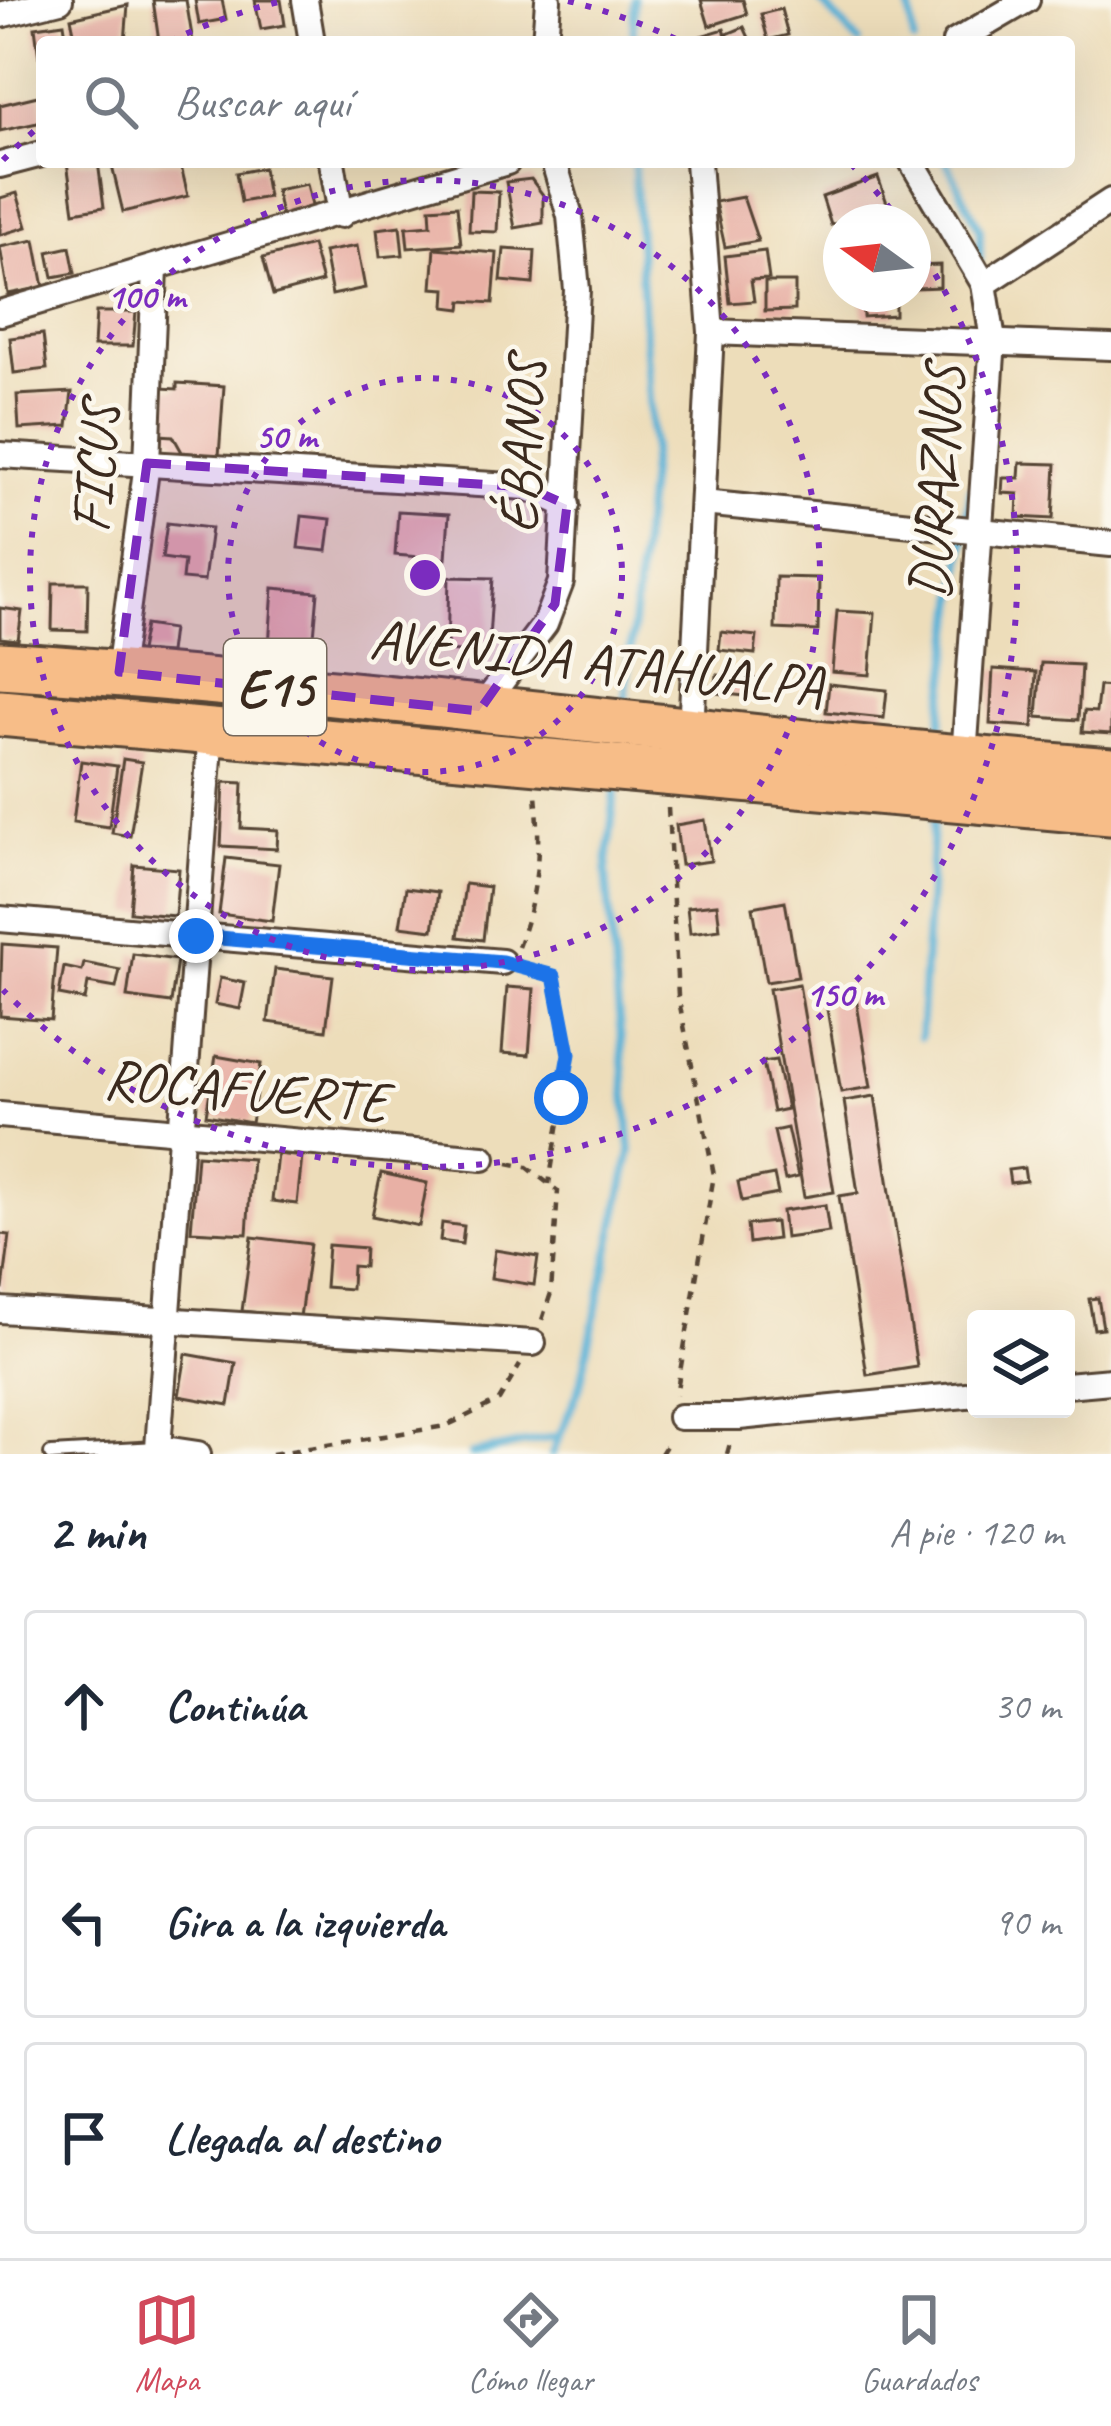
<!DOCTYPE html>
<html lang="es">
<head>
<meta charset="utf-8">
<style>
	:root { --surface:#fff; --page:#f6f6f7; --text:#1f2937; --muted:#747a83; --line:#e0e1e3; --accent:#d1495b }
	body { margin:0; font-family:Caveat,sans-serif; background:var(--page); color:var(--text) }
	.controls { position:absolute; right:36px; bottom:36px; display:grid; overflow:hidden; border-radius:12px; box-shadow:0 12px 48px #0002 }
	.controls button { width:108px; height:108px; display:grid; place-items:center; padding:0; border:0; border-bottom:3px solid var(--line); background:var(--surface); color:var(--text); font:60px sans-serif }
	.compass { position:absolute; left:823px; top:204px; width:108px; height:108px; border-radius:50%; background:var(--surface); box-shadow:0 12px 48px #0002; rotate:285deg }
	.stop { position:absolute; width:36px; height:36px; margin:-27px; border:9px solid #1a73e8; border-radius:50%; background:#fff }
	.stop.end { background:#1a73e8; border-color:#fff; box-shadow:0 3px 12px #0008 }
	.list { margin:0; padding:0; list-style:none }
	h2 { display:flex; justify-content:space-between; align-items:center; height:156px; margin:0; padding:0 48px; font-size:51px }
	h2 small { font-size:39px; font-weight:400; color:var(--muted) }
	.list li { display:grid; grid-template-columns:78px 1fr auto; gap:36px; align-items:center; box-sizing:border-box; height:192px; margin:0 24px 24px; padding:0 24px; border:3px solid var(--line); border-radius:12px }
	.list b { display:block; font-size:45px; white-space:nowrap }
	.list em { font-size:39px; font-style:normal; color:var(--muted) }
	.icon { flex:none; width:66px; height:66px; fill:none; stroke:currentColor; stroke-width:2; stroke-linecap:round; stroke-linejoin:round }
	.map { position:relative; flex:none; width:1111px; height:1454px; overflow:hidden }
	.search { position:absolute; background:var(--surface); box-shadow:0 12px 48px #0002; left:36px; right:36px; top:36px; height:132px; display:flex; align-items:center; gap:30px; box-sizing:border-box; padding:0 42px; border-radius:12px; color:var(--muted); font-size:45px }
	.sheet { height:804px; background:var(--surface) }
	nav { display:flex; justify-content:space-around; align-items:center; box-sizing:border-box; height:168px; border-top:3px solid var(--line); background:var(--surface); font-size:33px; color:var(--muted) }
	nav a { display:grid; justify-items:center; gap:6px }
	nav .on { color:var(--accent) }
	.map>svg:first-child { display:block }
</style>
</head>
<body>
<div class="map">
<svg width="1111" height="1454" viewBox="0 0 1111 1454">
	<rect width="100%" height="100%" fill="#fbf7ec"/>
	<filter id="ink" filterUnits="userSpaceOnUse"><feTurbulence type="fractalNoise" baseFrequency=".00833" numOctaves="2"/><feDisplacementMap in="SourceGraphic" scale="24" xChannelSelector="R" yChannelSelector="G"/><feConvolveMatrix kernelMatrix="1 2 1 2 8 2 1 2 1" color-interpolation-filters="sRGB"/></filter>
	<filter id="wash" filterUnits="userSpaceOnUse"><feTurbulence type="fractalNoise" baseFrequency=".004" numOctaves="4" result="noise"/><feDisplacementMap in="SourceGraphic" scale="48" xChannelSelector="R" yChannelSelector="G"/><feGaussianBlur stdDeviation="2.7" result="paint"/><feColorMatrix in="noise" values="0 0 0 0 0 0 0 0 0 0 0 0 0 0 0 0 0 1.4 0 .05"/><feComposite in="paint" operator="in"/></filter>
	<g filter="url(#wash)">
		<rect width="100%" height="100%" fill="#edddba"/>
		<g fill="none" stroke-linecap="round" stroke-linejoin="round">
			<g stroke="#59b1d6" stroke-width="8">
				<polyline points="819,0 859,42"/>
				<polyline points="909,0 914,42"/>
				<polyline points="633,42 634,0"/>
				<polyline points="947,162 980,230 980,259"/>
				<polyline points="624,709 652,446 634,162"/>
				<polyline points="939,742 971,489"/>
				<polyline points="920,1037 934,811"/>
				<polyline points="472,1454 559,1436"/>
				<polyline points="552,1454 580,1386 631,1151 606,873 616,784"/>
			</g>
		</g>
		<g id="blocks">
			<g fill="#e8b0a5">
				<polygon points="153,0 186,0 193,42 159,42"/>
				<polygon points="195,0 222,0 226,19 199,24"/>
				<polygon points="255,0 281,0 285,25 261,29"/>
				<polygon points="701,0 743,0 747,14 709,26"/>
				<polygon points="128,5 125,42 76,42 71,18"/>
				<polygon points="781,9 788,35 768,40 761,14"/>
				<polygon points="64,23 67,42 42,42 39,58 35,27"/>
				<polygon points="744,27 751,42 730,42 727,34"/>
				<polygon points="724,29 728,42 695,42 694,38"/>
				<polygon points="42,95 42,122 0,131 0,105"/>
				<polygon points="67,162 98,162 104,207 74,212"/>
				<polygon points="111,162 180,162 188,196 123,212"/>
				<polygon points="263,168 268,197 241,202 236,173"/>
				<polygon points="878,177 888,206 831,225 822,197"/>
				<polygon points="531,179 543,195 543,223 515,228 506,182"/>
				<polygon points="307,184 314,215 282,221 276,190"/>
				<polygon points="471,191 499,192 497,232 469,231"/>
				<polygon points="17,193 27,227 0,235 0,198"/>
				<polygon points="743,197 758,241 725,247 715,202"/>
				<polygon points="457,206 461,244 408,248 406,227 431,225 430,208"/>
				<polygon points="400,226 403,255 380,257 377,229"/>
				<polygon points="35,240 44,287 8,294 0,247"/>
				<polygon points="312,245 322,282 273,295 263,258"/>
				<polygon points="357,246 365,288 332,295 324,252"/>
				<polygon points="70,247 75,273 53,277 48,252"/>
				<polygon points="435,248 497,253 493,303 462,301 461,309 445,307 446,289 432,288"/>
				<polygon points="504,249 535,251 533,284 501,281"/>
				<polygon points="765,251 769,279 751,280 754,301 730,303 725,256"/>
				<polygon points="940,265 940,287 916,288 915,266"/>
				<polygon points="765,282 795,282 795,310 765,311"/>
				<polygon points="862,294 895,294 895,315 863,317"/>
				<polygon points="96,312 136,312 133,346 94,346"/>
				<polygon points="43,334 47,369 14,373 10,338"/>
				<polygon points="177,383 224,386 219,456 182,452 173,436 159,435 161,388 177,389"/>
				<polygon points="72,392 68,426 19,429 17,395"/>
				<polygon points="1020,463 1056,464 1053,519 1017,517 1018,494 1002,493 1003,478 1019,478"/>
				<polygon points="398,511 449,514 446,559 395,555"/>
				<polygon points="302,516 331,519 327,551 298,548"/>
				<polygon points="167,523 211,528 204,581 182,579 184,561 162,558"/>
				<polygon points="449,577 493,578 488,654 447,651"/>
				<polygon points="776,577 819,578 818,631 775,629"/>
				<polygon points="53,583 88,583 87,631 52,630"/>
				<polygon points="273,588 318,592 313,648 269,646"/>
				<polygon points="0,608 22,611 18,640 0,638"/>
				<polygon points="837,611 875,613 870,675 832,672"/>
				<polygon points="145,625 172,629 169,653 140,651"/>
				<polygon points="721,632 757,636 755,654 719,650"/>
				<polygon points="1041,663 1081,665 1078,720 1037,717"/>
				<polygon points="993,669 1036,672 1033,727 990,724"/>
				<polygon points="717,675 756,679 755,697 715,693"/>
				<polygon points="829,684 887,690 884,718 826,712"/>
				<polygon points="1099,686 1111,687 1111,734 1082,732 1084,711 1096,712"/>
				<polygon points="123,759 142,762 130,836 112,833"/>
				<polygon points="81,761 117,766 109,827 73,822"/>
				<polygon points="224,782 243,783 241,828 278,830 277,849 221,846"/>
				<polygon points="705,820 711,861 681,865 676,825"/>
				<polygon points="226,858 279,864 272,921 219,914"/>
				<polygon points="134,865 179,869 175,916 130,912"/>
				<polygon points="465,884 489,887 483,940 458,937"/>
				<polygon points="406,888 438,892 433,930 400,926"/>
				<polygon points="785,901 798,977 766,982 753,907"/>
				<polygon points="717,904 720,929 690,933 687,907"/>
				<polygon points="2,944 57,948 51,1020 0,1016"/>
				<polygon points="133,954 177,960 171,1003 127,997"/>
				<polygon points="84,963 120,970 116,988 88,983 85,1000 59,995 64,967 82,971"/>
				<polygon points="275,969 333,976 326,1030 268,1022"/>
				<polygon points="220,978 245,983 240,1009 215,1004"/>
				<polygon points="799,984 834,1192 804,1197 769,989"/>
				<polygon points="507,987 534,989 529,1055 502,1053"/>
				<polygon points="856,998 871,1087 841,1092 826,1003"/>
				<polygon points="216,1056 261,1064 251,1123 206,1115"/>
				<polygon points="776,1060 787,1109 773,1112 763,1062"/>
				<polygon points="875,1096 917,1367 867,1375 839,1196 858,1193 844,1101"/>
				<polygon points="787,1128 798,1177 785,1180 774,1131"/>
				<polygon points="277,1154 302,1157 297,1204 272,1201"/>
				<polygon points="197,1155 252,1159 247,1234 191,1231"/>
				<polygon points="1024,1168 1026,1181 1010,1183 1008,1170"/>
				<polygon points="381,1173 427,1183 419,1226 372,1216"/>
				<polygon points="774,1175 778,1194 742,1201 738,1182"/>
				<polygon points="825,1205 829,1232 785,1238 782,1211"/>
				<polygon points="775,1222 777,1239 749,1243 747,1225"/>
				<polygon points="442,1223 464,1226 462,1244 440,1241"/>
				<polygon points="0,1234 10,1235 3,1289 0,1289"/>
				<polygon points="252,1237 310,1244 300,1317 242,1311"/>
				<polygon points="328,1245 365,1248 364,1267 352,1266 351,1289 325,1287"/>
				<polygon points="495,1250 538,1257 534,1285 491,1278"/>
				<polygon points="1098,1298 1103,1328 1094,1329 1089,1299"/>
				<polygon points="186,1354 236,1363 229,1405 179,1396"/>
			</g>
		</g>
	</g>
	<g filter="url(#ink)">
		<use href="#blocks" fill-opacity="0" stroke="#564535" stroke-width="3"/>
		<g fill="none" stroke-linecap="round" stroke-linejoin="round">
			<g stroke="#564535" stroke-width="18">
				<polyline id="lane" points="51,1454 157,1448"/>
			</g>
			<g stroke="#564535" stroke-width="30">
				<g id="street">
					<polyline points="305,0 312,42"/>
					<polyline points="0,15 60,0"/>
					<polyline points="545,42 548,0"/>
					<polyline points="955,42 1027,0"/>
					<polyline points="332,162 341,215"/>
					<polyline points="912,162 984,284 993,340 964,757"/>
					<polyline points="0,165 42,154"/>
					<polyline points="984,284 1111,201"/>
					<polyline points="0,313 507,162"/>
					<polyline points="711,332 1111,347"/>
					<polyline points="0,455 527,487 567,505"/>
					<polyline points="703,503 1111,544"/>
					<polyline points="119,672 147,463 155,269"/>
					<polyline points="479,711 545,624 561,582 577,290 570,216 554,162"/>
					<polyline points="691,730 711,332 698,162"/>
					<polyline points="0,919 502,962"/>
					<polyline points="0,1115 483,1158"/>
					<polyline points="0,1310 533,1343"/>
					<polyline points="1066,1385 1111,1381"/>
					<polyline points="680,1417 739,1417 976,1394"/>
					<polyline points="198,1454 158,1448 211,731"/>
				</g>
			</g>
			<g stroke="#564535" stroke-width="51">
				<g id="highway">
					<path d="M0 665C371 689 740 742 1111 771"/>
					<polyline points="0,713 1111,812"/>
				</g>
			</g>
			<g stroke="#564535" stroke-width="4.5" stroke-dasharray="9 9" stroke-linecap="butt">
				<polyline points="668,808 678,996 714,1175 676,1395"/>
				<path d="M518 947C538 894 541 850 536 794"/>
				<polyline points="527,967 554,975 570,1054 549,1184"/>
				<polyline points="508,1163 527,1167 558,1191 551,1293 541,1323"/>
				<polyline points="272,1454 446,1426 499,1400 520,1365"/>
				<polyline points="661,1454 670,1439"/>
				<polyline points="727,1454 731,1440"/>
			</g>
			<use href="#lane" stroke="#fff" stroke-width="12"/>
			<use href="#street" stroke="#fff" stroke-width="24"/>
			<use href="#highway" stroke="#f7bd88" stroke-width="45"/>
		</g>
	</g>
	<g fill="none" stroke-linecap="round" stroke-linejoin="round" filter="url(#ink)">
		<polyline stroke="#1a73e8" stroke-width="15" points="196,936 502,962 554,976 569,1054 561,1098"/>
	</g>
	<path fill="#7b2cbf" fill-opacity="0.2" stroke="#7b2cbf" stroke-width="9" stroke-dasharray="24 15" stroke-linejoin="round" d="M147 463 527 487 567 505 555 604 479 711 119 672Z"/>
	<g fill="none" stroke="#7b2cbf" stroke-width="6" stroke-dasharray="6 12">
		<circle cx="425" cy="575" r="197"/>
		<circle cx="425" cy="575" r="395"/>
		<path d="M3 160A592 592 0 0 1 41 125M170 41A592 592 0 0 1 282 1M568 1A592 592 0 0 1 680 41M851 164A592 592 0 0 1 898 219M916 244A592 592 0 0 1 3 990"/>
	</g>
	<g text-anchor="middle" stroke-width="9" stroke-linejoin="round" paint-order="stroke">
		<rect fill="#fbf7ec" stroke="#75685c" stroke-width="3" x="224" y="639" width="102" height="96" rx="9"/>
		<g font-size="54" font-weight="bold" fill="#3b2a1e">
			<text x="275" y="706">E15</text>
		</g>
		<g font-size="57" fill="#3b2a1e" stroke="#fbf7ec">
			<text transform="translate(521 445) rotate(-87)" y="20">ÉBANOS</text>
			<text transform="translate(94 467) rotate(-85)" y="20">FICUS</text>
			<text transform="translate(935 482) rotate(-86)" y="20">DURAZNOS</text>
			<text transform="translate(597 661) rotate(6)" y="20">AVENIDA ATAHUALPA</text>
			<text transform="translate(246 1089) rotate(5)" y="20">ROCAFUERTE</text>
		</g>
	</g>
	<circle cx="425" cy="575" r="18" fill="#7b2cbf" stroke="#fbf7ec" stroke-width="6"/>
	<g font-size="36" text-anchor="middle" font-weight="bold" fill="#7b2cbf" stroke="#fbf7ec" stroke-width="9" stroke-linejoin="round" paint-order="stroke">
		<text x="146" y="308">100 m</text>
		<text x="286" y="448">50 m</text>
		<text x="844" y="1006">150 m</text>
	</g>
</svg>
<div class="controls">
<button><svg class="icon" aria-label="layers" viewBox="0 0 24 24"><path d="M12 4l9 5-9 5-9-5zM3 14l9 5 9-5"/></svg></button>
</div>
<svg class="compass" viewBox="-18 -18 36 36"><path d="M0-13l5 13h-10z" fill="#e53935"/><path d="M0 13l5-13h-10z" fill="#747a83"/></svg>
<div class="stop" style="left:561px;top:1098px"></div>
<div class="stop end" style="left:196px;top:936px"></div>
<div class="search"><svg class="icon" aria-label="search" viewBox="0 0 24 24"><circle cx="10" cy="10" r="6"/><path d="M15 15l6 6"/></svg>Buscar aquí</div>
</div>
<section class="sheet">
<h2>2 min<small>A pie · 120 m</small></h2>
<ul class="list">
<li><svg class="icon" aria-label="ahead" viewBox="0 0 24 24"><path d="M12 20V5M6 11l6-6 6 6"/></svg><div><b>Continúa</b></div><em>30 m</em></li>
<li><svg class="icon" aria-label="left" viewBox="0 0 24 24"><path d="M17 20v-9H6M10 6l-5 5 5 5"/></svg><div><b>Gira a la izquierda</b></div><em>90 m</em></li>
<li><svg class="icon" aria-label="arrive" viewBox="0 0 24 24"><path d="M6 21V4h12l-3 4 3 4H6"/></svg><div><b>Llegada al destino</b></div></li>
</ul>
</section>
<nav>
<a class="on"><svg class="icon" aria-label="map" viewBox="0 0 24 24"><path d="M3 6l6-2 6 2 6-2v14l-6 2-6-2-6 2zM9 4v14M15 6v14"/></svg>Mapa</a>
<a><svg class="icon" aria-label="directions" viewBox="0 0 24 24"><path d="M12 3l9 9-9 9-9-9zM9 14v-3h6M13 9l2 2-2 2"/></svg>Cómo llegar</a>
<a><svg class="icon" aria-label="saved" viewBox="0 0 24 24"><path d="M7 4h10v16l-5-4-5 4z"/></svg>Guardados</a>
</nav>
</body>
</html>
